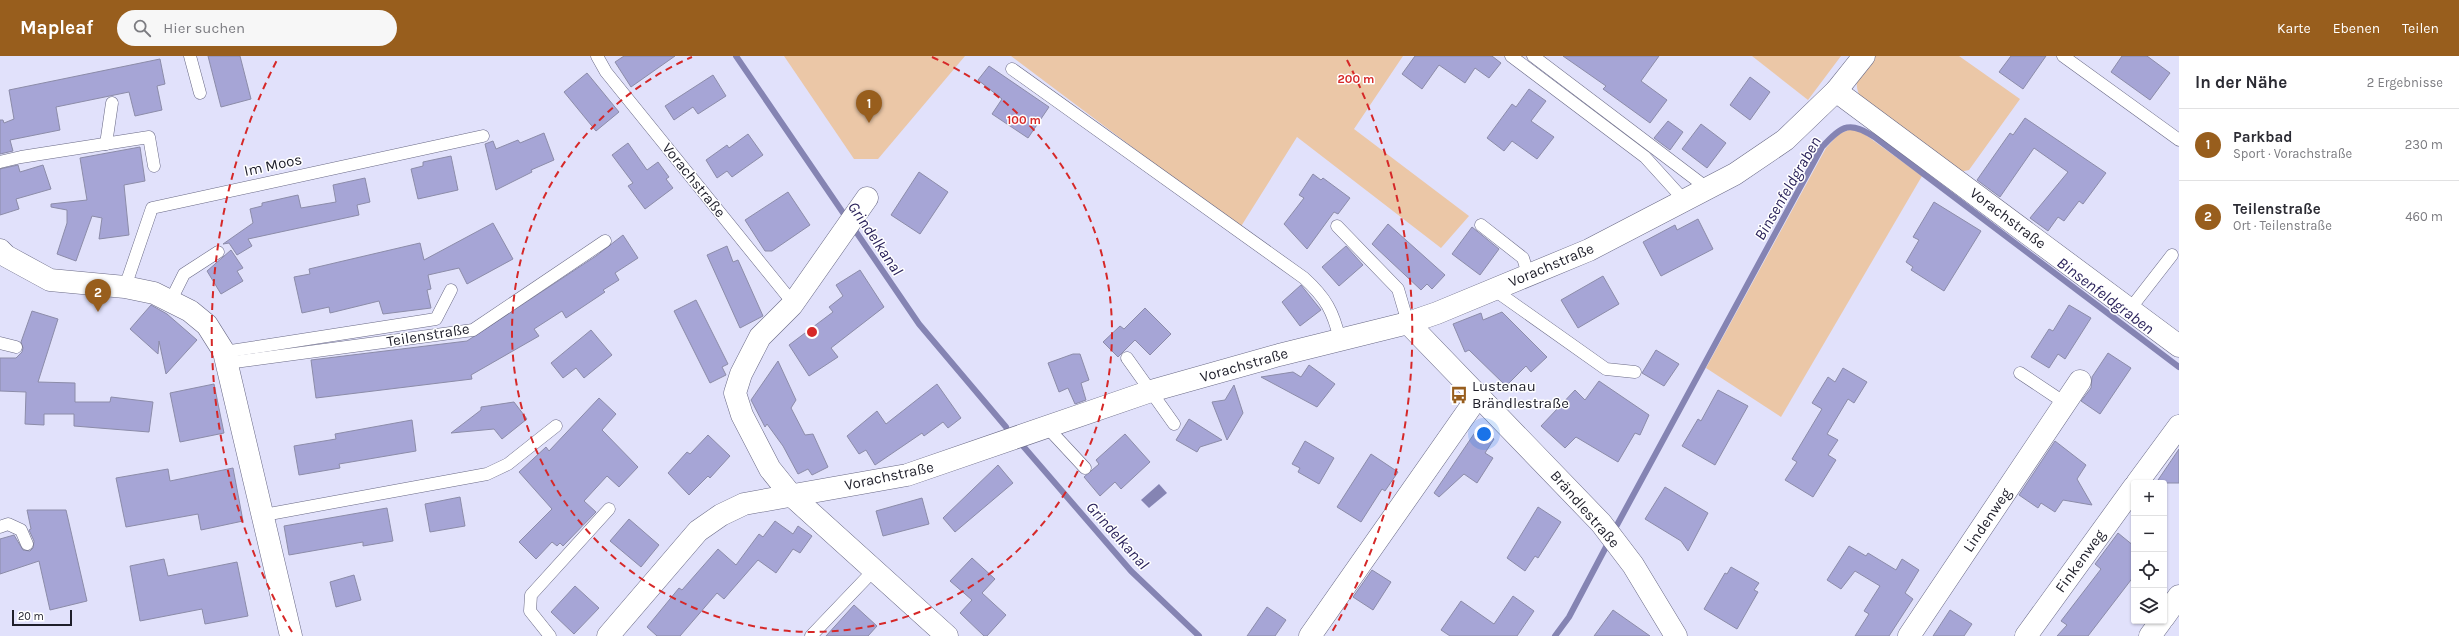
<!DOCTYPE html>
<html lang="de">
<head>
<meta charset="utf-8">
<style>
	:root { --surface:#fff; --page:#f7f7f7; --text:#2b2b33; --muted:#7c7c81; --line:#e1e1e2; --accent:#985e1d }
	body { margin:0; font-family:Karla,sans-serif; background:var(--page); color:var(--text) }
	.controls { position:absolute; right:12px; bottom:12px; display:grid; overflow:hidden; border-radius:4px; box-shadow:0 1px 3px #0004 }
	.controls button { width:36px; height:36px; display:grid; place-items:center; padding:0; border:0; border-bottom:1px solid var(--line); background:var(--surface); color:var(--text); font:20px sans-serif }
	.scale { position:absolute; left:12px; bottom:10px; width:60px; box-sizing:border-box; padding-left:4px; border:2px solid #1e1e2a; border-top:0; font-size:11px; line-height:14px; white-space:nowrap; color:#1e1e2a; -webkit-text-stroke:3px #fff; paint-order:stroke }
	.you { position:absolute; left:1484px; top:378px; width:14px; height:14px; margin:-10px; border:3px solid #fff; border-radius:50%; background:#1a73e8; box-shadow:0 0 0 6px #1a73e833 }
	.badge { display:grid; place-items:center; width:26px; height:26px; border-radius:50%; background:var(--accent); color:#fff; font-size:13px; font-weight:700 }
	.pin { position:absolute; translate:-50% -33px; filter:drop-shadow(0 1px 2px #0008) }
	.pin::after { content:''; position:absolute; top:21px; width:14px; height:12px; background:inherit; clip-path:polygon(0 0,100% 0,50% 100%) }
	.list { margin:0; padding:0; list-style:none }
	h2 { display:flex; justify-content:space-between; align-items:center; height:52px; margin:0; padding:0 16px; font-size:17px }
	h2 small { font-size:13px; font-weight:400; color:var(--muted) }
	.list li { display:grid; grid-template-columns:26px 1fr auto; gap:12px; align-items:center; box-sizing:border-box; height:72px; padding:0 16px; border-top:1px solid var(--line) }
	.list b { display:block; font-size:15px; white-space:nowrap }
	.list p { margin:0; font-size:13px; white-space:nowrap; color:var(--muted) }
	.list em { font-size:13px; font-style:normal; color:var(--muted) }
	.icon { flex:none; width:22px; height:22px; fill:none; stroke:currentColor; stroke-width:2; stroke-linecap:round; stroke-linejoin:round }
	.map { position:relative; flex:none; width:2179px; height:580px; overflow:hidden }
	header { display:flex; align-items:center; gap:24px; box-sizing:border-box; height:56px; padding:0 20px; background:var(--accent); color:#fff }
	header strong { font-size:19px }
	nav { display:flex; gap:22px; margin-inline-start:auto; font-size:14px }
	.search { width:280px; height:36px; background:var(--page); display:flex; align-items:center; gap:10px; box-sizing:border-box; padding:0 14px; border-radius:22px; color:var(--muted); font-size:15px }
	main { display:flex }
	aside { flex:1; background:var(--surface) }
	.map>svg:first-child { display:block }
</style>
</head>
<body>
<header>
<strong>Mapleaf</strong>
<div class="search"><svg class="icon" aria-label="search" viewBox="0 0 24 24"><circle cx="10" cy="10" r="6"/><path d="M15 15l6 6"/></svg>Hier suchen</div>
<nav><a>Karte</a><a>Ebenen</a><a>Teilen</a></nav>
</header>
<main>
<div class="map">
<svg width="2179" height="580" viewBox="0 0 2179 580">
	<rect width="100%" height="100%" fill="#e1e1fb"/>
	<g fill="#ebc7a7">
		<polygon points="784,0 965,0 878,103 854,103"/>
		<polygon points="1011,0 1403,0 1354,73 1469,160 1441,192 1297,81 1240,172"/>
		<polygon points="1752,0 1841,0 1808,44"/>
		<path d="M1874 0H1959L2020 43 1969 114 1960 116 1860 40C1851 22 1863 14 1874 0Z"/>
		<polygon points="1851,73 1863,77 1922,120 1781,361 1706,312 1826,92 1839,78"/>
	</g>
	<polygon fill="#8584b3" points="1159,428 1167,437 1149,452 1141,444"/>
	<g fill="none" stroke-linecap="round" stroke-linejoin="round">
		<g stroke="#8584b3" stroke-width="6">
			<polyline points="736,0 919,268 1006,371"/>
			<polyline points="1023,390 1131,515 1199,580"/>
			<path d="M1617 469 1822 91C1843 68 1850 65 1876 82L2179 311"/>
			<polyline points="1555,580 1569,561 1606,491"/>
		</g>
	</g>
	<g fill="#a6a5d6" stroke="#8c8ca9">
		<polygon points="208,0 240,0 251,43 221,51"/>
		<polygon points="624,0 675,0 631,31 615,6"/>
		<polygon points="1415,0 1492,0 1501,7 1489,22 1475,12 1465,27 1439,9 1422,33 1402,18"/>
		<polygon points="1563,0 1659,0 1641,25 1667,44 1650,67 1603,33 1606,30"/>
		<polygon points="2011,0 2046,0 2023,33 1999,16"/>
		<polygon points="2122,0 2147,0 2170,17 2150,44 2111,16"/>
		<polygon points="160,3 165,28 157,30 162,54 135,60 129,36 56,51 60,74 10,84 13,95 0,98 0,64 3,64 4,67 14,63 9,34"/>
		<polygon points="989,10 1049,51 1028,82 992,58 1002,43 978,24"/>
		<polygon points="587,17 619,56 596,75 564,36"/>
		<polygon points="713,19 726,40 698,58 693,51 674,64 665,50"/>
		<polygon points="1750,21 1770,36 1750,64 1730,49"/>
		<polygon points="1529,33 1546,45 1531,65 1554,81 1537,103 1512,85 1504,95 1487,82 1512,48 1516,51"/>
		<polygon points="2025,62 2106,117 2083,148 2079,145 2064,165 2058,161 2048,175 2030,162 2068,116 2034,92 2000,141 1977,124 2010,77 2013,79"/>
		<polygon points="1668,65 1683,76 1670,94 1654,82"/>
		<polygon points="1701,68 1726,87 1707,112 1682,93"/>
		<polygon points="544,77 554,104 531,114 532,116 496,134 485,88 493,85 496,93 518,84 520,87"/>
		<polygon points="748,78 763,99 732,121 727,115 717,122 706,104 727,89 729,92"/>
		<polygon points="628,87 647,114 658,106 669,121 666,123 673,132 645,153 628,130 633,127 612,99"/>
		<polygon points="140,91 145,125 124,129 129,179 99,183 102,162 92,160 76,205 57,198 67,167 67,154 51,151 51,148 87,144 80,102"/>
		<polygon points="451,100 458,134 418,143 411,113 423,110 423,106"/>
		<polygon points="18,109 20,116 43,109 51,133 16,143 19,153 0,159 0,113"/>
		<polygon points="919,116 948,136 920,178 891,159"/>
		<polygon points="1313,118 1321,124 1323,122 1350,142 1338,158 1334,156 1307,193 1284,168 1304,142 1299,139"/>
		<polygon points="365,122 370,146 357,149 359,159 248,183 252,190 237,199 229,187 223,188 253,167 250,153 262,150 262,147 298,139 301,152 336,146 333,129"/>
		<polygon points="788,136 810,169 772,195 765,195 745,164"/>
		<polygon points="1934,146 1981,175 1944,235 1911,214 1913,211 1906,206 1919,184 1913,181"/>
		<polygon points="1698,163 1713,193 1661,220 1643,186 1675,169 1677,174"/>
		<polygon points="493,167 513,203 467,228 459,212 428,219 431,233 427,234 431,252 383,258 379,245 330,257 329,251 302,257 294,221 310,218 309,213 420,187 424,204"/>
		<polygon points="1388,168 1445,219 1432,233 1427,228 1421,234 1372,188"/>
		<polygon points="1472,171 1499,193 1480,219 1452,198"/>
		<polygon points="623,179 638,202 615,217 619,224 603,234 605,236 566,262 562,255 534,273 539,280 471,319 472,323 316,342 311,304 467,285 596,200"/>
		<polygon points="727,190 733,206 738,204 763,260 740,272 707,199"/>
		<polygon points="1346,190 1363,209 1339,230 1322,211"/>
		<polygon points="231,194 243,212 237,215 243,225 221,238 207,215"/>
		<polygon points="860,214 884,251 831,292 838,301 809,320 789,289 833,256 829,251 843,240 836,229"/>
		<polygon points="1603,220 1619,248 1578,272 1561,244"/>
		<polygon points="1301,229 1321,254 1300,270 1282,246"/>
		<polygon points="696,244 728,308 722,311 726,319 710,327 674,255"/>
		<polygon points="151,249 167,258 197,284 166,318 159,285 158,298 130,273"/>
		<polygon points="2069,249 2091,262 2065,303 2058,298 2049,312 2031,301 2049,273 2053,275"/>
		<polygon points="1145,252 1171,278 1150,299 1135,284 1118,301 1103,286 1120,270 1124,273"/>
		<polygon points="32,255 58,263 38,326 75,327 75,346 110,346 111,341 153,346 149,376 74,370 74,358 44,358 44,369 25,368 26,336 0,335 0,302 16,302 22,296 23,292 21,286"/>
		<polygon points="1502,256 1547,301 1531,316 1526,310 1506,330 1469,294 1465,296 1453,268 1481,257 1483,264"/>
		<polygon points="591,274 612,299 584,322 576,312 563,322 551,307"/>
		<polygon points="1656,294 1679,308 1664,330 1642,317"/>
		<polygon points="2108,297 2131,312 2100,358 2081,345 2091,332 2092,321"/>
		<polygon points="1073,298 1080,298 1089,324 1081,327 1086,344 1075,348 1068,332 1059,336 1048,307"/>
		<polygon points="778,305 796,344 791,352 805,379 813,378 828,411 812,419 808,413 798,418 783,390 767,368 765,371 751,344"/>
		<polygon points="1309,309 1335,328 1317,351 1261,321 1293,316 1301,321"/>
		<polygon points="1843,312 1867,326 1854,347 1848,343 1827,378 1838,384 1828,399 1836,404 1813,441 1785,424 1797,406 1792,403 1822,353 1812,347 1828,321 1835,326"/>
		<polygon points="1599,325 1649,359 1640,379 1635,377 1618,406 1576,381 1565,392 1541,370 1575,334 1585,344"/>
		<polygon points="214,328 224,377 180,386 170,337"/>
		<polygon points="937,328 961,362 948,372 943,366 924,380 922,377 875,409 866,394 859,398 847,380 877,355 886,368"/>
		<polygon points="1234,329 1243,357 1227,384 1212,346 1225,344"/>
		<polygon points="1718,334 1748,350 1715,409 1682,390 1698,363 1701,365"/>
		<polygon points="599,342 616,358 602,374 638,411 619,431 607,420 584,445 596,456 563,490 560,487 557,490 552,486 536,503 519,486 552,453 519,416 546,391 549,395"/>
		<polygon points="514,346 527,363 502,383 494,373 451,377 481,354 481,351"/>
		<polygon points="1189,363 1222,384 1200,391 1197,396 1176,384"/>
		<polygon points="412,364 416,395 339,408 340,412 299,419 294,390 336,383 335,378"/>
		<polygon points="1478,372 1494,383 1485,397 1493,402 1477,427 1464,418 1439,441 1434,437"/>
		<polygon points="1125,378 1150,406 1121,433 1115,426 1100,440 1084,421 1099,408 1096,404"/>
		<polygon points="708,379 730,400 710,422 708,420 689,439 668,417 687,396 690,398"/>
		<polygon points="1305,385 1334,402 1319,428 1298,416 1300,412 1292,408"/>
		<polygon points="2055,385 2086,409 2077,423 2092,449 2063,444 2055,456 2041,447 2038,452 2019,439"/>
		<polygon points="2179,393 2179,427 2156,427"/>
		<polygon points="1371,398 1398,416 1385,435 1382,433 1361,466 1337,451"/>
		<polygon points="998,409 1013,427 955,476 943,462"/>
		<polygon points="233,412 243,465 201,474 198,458 126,471 116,422 168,413 170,425"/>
		<polygon points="1665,431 1708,457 1688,495 1681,485 1645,463"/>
		<polygon points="460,441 465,470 430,476 425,448"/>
		<polygon points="922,442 929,468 883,480 876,455"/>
		<polygon points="1538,451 1561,466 1538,502 1535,500 1525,515 1507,502"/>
		<polygon points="387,452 393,485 363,490 363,486 289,499 284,470"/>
		<polygon points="27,454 66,454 87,545 50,554 39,505 0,518 0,483 14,479 23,494 30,495 33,492 34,485 29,474 31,473"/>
		<polygon points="629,463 659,489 641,511 610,485"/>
		<polygon points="775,465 793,478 798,470 812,480 800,497 793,493 776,517 758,504 724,543 717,537 680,580 657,580 647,571 679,532 682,534 718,493 736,509 759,478 763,481"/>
		<polygon points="2118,477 2134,490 2134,520 2088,580 2057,580 2067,569 2061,565 2101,513 2095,508"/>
		<polygon points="1849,490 1866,500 1868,497 1896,514 1902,503 1919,514 1905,537 1913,543 1889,580 1855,580 1869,558 1864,555 1880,530 1855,515 1841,533 1827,524"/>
		<polygon points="972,502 995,523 982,537 1006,559 987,580 984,580 960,557 972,544 950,525"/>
		<polygon points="164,503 168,520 237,506 248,560 205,568 202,553 140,565 130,510"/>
		<polygon points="1731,511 1759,527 1754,534 1758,536 1737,573 1704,553 1725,517 1727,518"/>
		<polygon points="1372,514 1391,526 1373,554 1353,541"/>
		<polygon points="354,519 361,544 336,551 330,526"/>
		<polygon points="575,530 599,552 574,578 551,556"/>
		<polygon points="1513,540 1534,555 1517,580 1450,580 1441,574 1461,545 1494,568"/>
		<polygon points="854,549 877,570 868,580 826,580"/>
		<polygon points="1267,551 1286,564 1275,580 1247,580"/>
		<polygon points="1613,554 1650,580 1594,580"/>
		<polygon points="1950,554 1972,568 1964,580 1933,580"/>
	</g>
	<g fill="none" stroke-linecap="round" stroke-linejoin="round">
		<g stroke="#696985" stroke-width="13">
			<g id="service">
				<polyline points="190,0 200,37"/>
				<polyline points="597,0 606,16 793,247"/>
				<polyline points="1511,0 1645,101 1684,144"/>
				<polyline points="1533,0 1707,132"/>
				<polyline points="2063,0 2179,84"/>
				<path d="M1012 13 1304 222C1326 242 1333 255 1340 284"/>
				<polyline points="106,88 112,47"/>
				<polyline points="0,106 21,101 149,81 154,110"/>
				<polyline points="1481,169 1523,202 1528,218"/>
				<polyline points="1337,170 1398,233 1408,267"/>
				<polyline points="125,231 152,152 483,80"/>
				<polyline points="1493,233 1606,313 1635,316"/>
				<polyline points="171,244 184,218 218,196"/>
				<polyline points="2130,253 2172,199"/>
				<polyline points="0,287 16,291"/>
				<polyline points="224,296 436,263 451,234"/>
				<polyline points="1127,302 1174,368"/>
				<polyline points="227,307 473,274 605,185"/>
				<polyline points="2020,317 2065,347"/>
				<polyline points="1045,369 1085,412"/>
				<polyline points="264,459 487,418 508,408 556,370"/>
				<polyline points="0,471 8,468 21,474 27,488"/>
				<polyline points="550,580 530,555 531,539 609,453"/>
				<polyline points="811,580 874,514"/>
			</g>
		</g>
		<g stroke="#696985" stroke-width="23">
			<g id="minor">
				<polyline points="1836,35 2179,290"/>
				<polyline points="867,142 792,249 760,281 741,318 735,337 742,359 770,413 791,439 947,580"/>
				<polyline points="0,194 6,200 50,224 125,231 154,237 190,255 207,269 224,296 291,580"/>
				<polyline points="1408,267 1601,467 1633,509 1676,580"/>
				<polyline points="2137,427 2179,370"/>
				<polyline points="2164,561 2179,540"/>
				<polyline points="608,580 698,475 721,459 744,448 907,419 1151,335 1279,299 1408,267 1437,257 1589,194 1735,118 1785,84 1836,35 1864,0"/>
				<polyline points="1310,580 1479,339"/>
				<polyline points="1909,580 2080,325"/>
				<polyline points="2026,580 2134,431"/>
				<polyline points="2150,580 2161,565"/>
			</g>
		</g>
		<use href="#service" stroke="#fff" stroke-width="12"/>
		<use href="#minor" stroke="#fff" stroke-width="22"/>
	</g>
	<g fill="none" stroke="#d62828" stroke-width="2" stroke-dasharray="7 5">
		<path d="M932 1A300 300 0 1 1 692 1"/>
		<path d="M292 576A600 600 0 0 1 277 4M1347 4A600 600 0 0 1 1332 576"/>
	</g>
	<defs>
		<g id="bus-bare" transform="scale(1.38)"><path d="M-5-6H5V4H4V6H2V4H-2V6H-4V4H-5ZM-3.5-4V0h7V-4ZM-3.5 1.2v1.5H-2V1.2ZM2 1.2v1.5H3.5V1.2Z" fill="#985e1d" stroke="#fff" stroke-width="2.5" paint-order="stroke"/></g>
	</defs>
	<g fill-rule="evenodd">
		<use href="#bus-bare" x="1459" y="339"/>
	</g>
	<g text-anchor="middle" stroke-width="3" stroke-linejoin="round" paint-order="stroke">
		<g font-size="15" fill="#1e1e2a" stroke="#fff">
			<text transform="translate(273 109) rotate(-12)" y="5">Im Moos</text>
			<text transform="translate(694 124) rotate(51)" y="5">Vorachstraße</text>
			<text transform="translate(2008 162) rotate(37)" y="5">Vorachstraße</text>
			<text transform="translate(1551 209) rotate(-23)" y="5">Vorachstraße</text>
			<text transform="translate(428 279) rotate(-9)" y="5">Teilenstraße</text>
			<text transform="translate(1244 309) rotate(-16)" y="5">Vorachstraße</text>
			<text transform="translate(889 420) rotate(-12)" y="5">Vorachstraße</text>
			<text transform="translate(1585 453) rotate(49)" y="5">Brändlestraße</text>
			<text transform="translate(1987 464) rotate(-56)" y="5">Lindenweg</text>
			<text transform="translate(2080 505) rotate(-54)" y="5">Finkenweg</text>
		</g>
		<g font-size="15" fill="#1e1e2a" stroke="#fff" text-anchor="start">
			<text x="1472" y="335">Lustenau<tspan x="1472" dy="17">Brändlestraße</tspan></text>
		</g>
		<g font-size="16" font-style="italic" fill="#271f58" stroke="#fff">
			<text transform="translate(1787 132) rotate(-60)" y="6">Binsenfeldgraben</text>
			<text transform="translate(876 182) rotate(56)" y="6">Grindelkanal</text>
			<text transform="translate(2106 239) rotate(37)" y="6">Binsenfeldgraben</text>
			<text transform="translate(1118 479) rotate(48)" y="6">Grindelkanal</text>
		</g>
	</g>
	<circle cx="812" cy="276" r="6" fill="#d62828" stroke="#fff" stroke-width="2"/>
	<g font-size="12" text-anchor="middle" font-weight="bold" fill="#d62828" stroke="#fff" stroke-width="3" stroke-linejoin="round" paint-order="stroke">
		<text x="1356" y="27">200 m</text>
		<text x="1024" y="68">100 m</text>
	</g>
</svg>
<div class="controls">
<button>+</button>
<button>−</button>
<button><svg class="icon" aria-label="locate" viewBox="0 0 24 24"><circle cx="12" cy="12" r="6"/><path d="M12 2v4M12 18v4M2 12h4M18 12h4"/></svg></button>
<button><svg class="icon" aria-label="layers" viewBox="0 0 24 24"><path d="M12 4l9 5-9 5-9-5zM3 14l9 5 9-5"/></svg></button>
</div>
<div class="scale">20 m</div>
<div class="you"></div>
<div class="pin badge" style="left:869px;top:67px">1</div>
<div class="pin badge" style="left:98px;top:256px">2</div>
</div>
<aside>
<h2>In der Nähe<small>2 Ergebnisse</small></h2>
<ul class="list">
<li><span class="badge">1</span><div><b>Parkbad</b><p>Sport · Vorachstraße</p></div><em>230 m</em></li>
<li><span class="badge">2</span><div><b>Teilenstraße</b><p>Ort · Teilenstraße</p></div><em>460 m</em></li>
</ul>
</aside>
</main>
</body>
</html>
